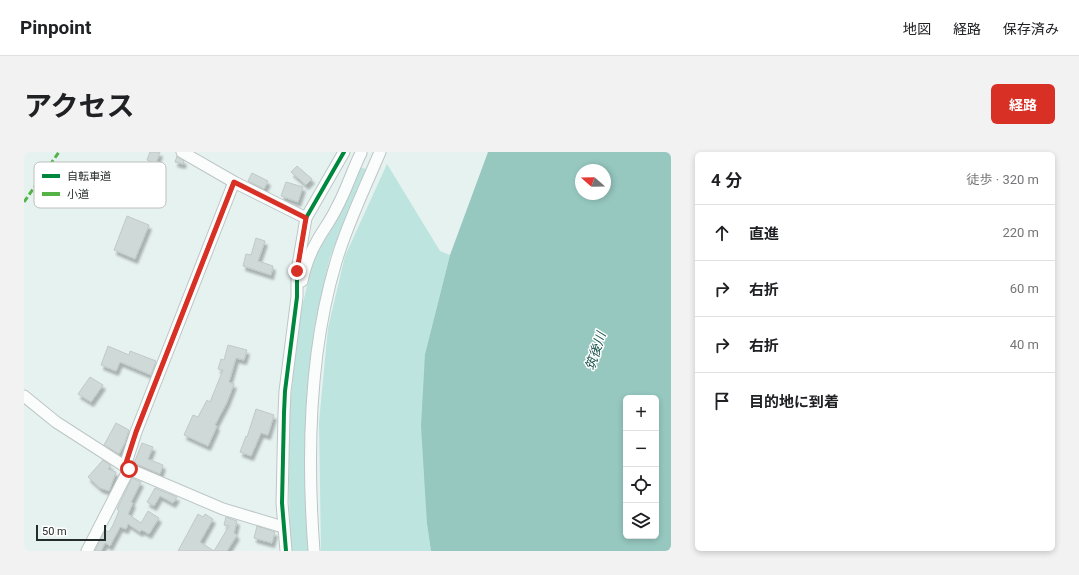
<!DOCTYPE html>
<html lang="ja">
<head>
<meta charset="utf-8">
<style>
	:root { --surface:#fff; --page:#f2f2f2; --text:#202124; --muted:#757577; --line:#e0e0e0; --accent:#d93025 }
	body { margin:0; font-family:Roboto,"Noto Sans JP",sans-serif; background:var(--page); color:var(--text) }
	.controls { position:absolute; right:12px; bottom:12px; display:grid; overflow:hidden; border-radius:6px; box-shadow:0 2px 6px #0003 }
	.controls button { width:36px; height:36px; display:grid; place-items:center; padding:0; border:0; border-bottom:1px solid var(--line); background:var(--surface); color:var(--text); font:20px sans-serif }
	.compass { position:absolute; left:551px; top:12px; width:36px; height:36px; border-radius:50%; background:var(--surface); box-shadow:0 2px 6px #0003; rotate:290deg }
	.scale { position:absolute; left:12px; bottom:10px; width:70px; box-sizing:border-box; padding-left:4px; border:2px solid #242d2b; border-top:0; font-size:11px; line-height:14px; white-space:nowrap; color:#242d2b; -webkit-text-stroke:3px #fff; paint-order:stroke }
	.stop { position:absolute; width:12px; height:12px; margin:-9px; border:3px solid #d93025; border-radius:50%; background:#fff }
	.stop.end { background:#d93025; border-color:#fff; box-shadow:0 1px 4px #0008 }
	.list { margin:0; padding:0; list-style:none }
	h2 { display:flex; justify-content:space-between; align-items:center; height:52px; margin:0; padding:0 16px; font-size:17px }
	h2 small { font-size:13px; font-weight:400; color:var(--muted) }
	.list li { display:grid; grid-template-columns:26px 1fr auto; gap:12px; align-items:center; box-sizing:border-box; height:56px; padding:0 16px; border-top:1px solid var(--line) }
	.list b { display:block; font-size:15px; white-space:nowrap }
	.list em { font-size:13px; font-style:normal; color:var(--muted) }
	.icon { flex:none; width:22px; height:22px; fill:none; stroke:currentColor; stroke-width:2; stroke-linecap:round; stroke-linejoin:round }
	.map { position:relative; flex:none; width:647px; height:399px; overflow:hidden; border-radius:6px }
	header { display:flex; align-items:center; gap:24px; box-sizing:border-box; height:56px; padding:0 20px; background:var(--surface); border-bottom:1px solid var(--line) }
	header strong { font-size:19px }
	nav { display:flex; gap:22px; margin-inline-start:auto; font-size:14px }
	.intro { display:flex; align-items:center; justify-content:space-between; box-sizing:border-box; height:96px; padding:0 24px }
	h1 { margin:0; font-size:28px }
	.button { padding:10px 18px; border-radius:6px; background:var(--accent); color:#fff; font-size:14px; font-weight:700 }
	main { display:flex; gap:24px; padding:0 24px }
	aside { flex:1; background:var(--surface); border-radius:6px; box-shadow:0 2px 6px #0003 }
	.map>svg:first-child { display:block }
</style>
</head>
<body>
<header>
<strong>Pinpoint</strong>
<nav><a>地図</a><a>経路</a><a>保存済み</a></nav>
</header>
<div class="intro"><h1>アクセス</h1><a class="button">経路</a></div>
<main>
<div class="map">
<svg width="647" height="399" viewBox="0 0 647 399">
	<defs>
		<filter id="shadow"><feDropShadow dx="2.5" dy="4.5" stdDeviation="1" flood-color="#0004"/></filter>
	</defs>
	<rect width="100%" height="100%" fill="#e6f2f0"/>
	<g fill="#bde4de">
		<polygon points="363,12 416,99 426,103 401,202 403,372 407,399 297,399 295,270 304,176 321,104"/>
		<polygon points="336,15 342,17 306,105 290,176 281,273 284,399 266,399 264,276 274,172 290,104 322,49"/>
	</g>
	<path fill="#96c8c0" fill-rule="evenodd" d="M464 0H647V399H407L403 372 397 274 401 202 426 103ZM557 18H581V42H557ZM602 246H632V384H602Z"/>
	<g fill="#cfd9d7" stroke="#c0c9c8" filter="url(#shadow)">
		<polygon points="126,0 136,0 132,12 123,8"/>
		<polygon points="153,4 160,9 159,12 151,10"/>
		<polygon points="273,14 288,27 282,33 267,20"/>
		<polygon points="228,21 244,29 240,37 224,29"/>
		<polygon points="262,30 279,35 274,50 257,44"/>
		<polygon points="103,64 125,73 111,107 90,98"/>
		<polygon points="232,86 241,89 234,109 249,114 247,123 219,114 222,102 227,103"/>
		<polygon points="204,193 223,198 220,208 212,206 205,230 210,232 203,250 191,273 193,274 184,294 160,283 169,263 174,265 183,248 186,250 199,218 194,217 197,207 200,208"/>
		<polygon points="84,194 105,203 106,199 132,209 127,223 96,210 92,219 77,213"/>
		<polygon points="66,225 79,233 67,250 54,242"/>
		<polygon points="232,257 250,263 244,283 237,281 227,304 216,300 222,284 223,285"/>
		<polygon points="92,271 105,278 101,290 95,302 80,293"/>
		<polygon points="118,291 129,295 124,307 139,313 136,322 110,311"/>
		<polygon points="79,308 87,314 84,317 92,320 85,339 76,336 64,325"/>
		<polygon points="108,326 117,330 107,350 109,351 104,362 117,371 124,359 135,366 125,382 118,378 116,380 104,372 102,377 96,375 86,394 81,391 77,399 71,399 81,378 85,380 89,373 95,359 93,357"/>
		<polygon points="131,336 153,345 149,351 136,344 130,354 123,350"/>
		<polygon points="174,362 179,365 181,362 189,367 176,390 190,399 205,374 200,373 202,365 213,369 210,381 213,383 203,399 154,399"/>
		<polygon points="233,374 251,380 248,391 230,386"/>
	</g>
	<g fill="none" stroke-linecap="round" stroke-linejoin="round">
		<g stroke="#bdc6c5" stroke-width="13">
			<g id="minor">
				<polyline points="158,0 210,30 282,66"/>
				<path d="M278 129C281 115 286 101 293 89 299 78 307 68 312 57 322 39 328 19 337 1"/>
				<polyline points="0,244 32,270 105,317 199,357 259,375"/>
				<polyline points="101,314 112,280 210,30"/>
				<polyline points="63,399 105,317"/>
				<polyline points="262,399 258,351 260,261 261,239 273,145 273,119 282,66 320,0"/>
				<path d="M290 399C283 306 285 200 312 110 323 72 341 36 356 0"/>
			</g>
		</g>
		<use href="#minor" stroke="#fbfdfd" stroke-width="11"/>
		<polyline stroke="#55b246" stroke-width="3" stroke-dasharray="6 3" stroke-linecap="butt" points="0,50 35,0"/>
		<g stroke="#fff" stroke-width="6">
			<g id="cycleway">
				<polyline points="101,314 112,280 210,30"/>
				<polyline points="262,399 258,351 260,261 261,239 273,145 273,119 282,66 320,0"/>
			</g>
		</g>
		<use href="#cycleway" stroke="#00873e" stroke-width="4"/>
	</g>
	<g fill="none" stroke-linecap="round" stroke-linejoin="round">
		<polyline stroke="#d93025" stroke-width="5" points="105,317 101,314 112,280 210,30 282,66 273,119"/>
	</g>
	<g text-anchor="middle" stroke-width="3" stroke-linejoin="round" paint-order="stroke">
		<g font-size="13" font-style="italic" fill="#18524b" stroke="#fff">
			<text transform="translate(571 199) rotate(-72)" y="5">筑後川</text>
		</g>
	</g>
	<rect x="10" y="10" width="132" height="46" rx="6" fill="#fff" stroke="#bdc0bf" stroke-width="1"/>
	<rect x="18" y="22" width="18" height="4" fill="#00873e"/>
	<rect x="18" y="40" width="18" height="4" fill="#55b246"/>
	<g font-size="11" fill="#242d2b">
		<text x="43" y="28">自転車道</text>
		<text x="43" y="46">小道</text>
	</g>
</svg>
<div class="controls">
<button>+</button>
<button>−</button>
<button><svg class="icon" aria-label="locate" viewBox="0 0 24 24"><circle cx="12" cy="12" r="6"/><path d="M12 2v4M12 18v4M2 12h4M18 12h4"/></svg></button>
<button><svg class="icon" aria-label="layers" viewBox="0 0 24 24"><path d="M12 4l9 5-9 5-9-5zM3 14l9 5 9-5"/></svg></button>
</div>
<svg class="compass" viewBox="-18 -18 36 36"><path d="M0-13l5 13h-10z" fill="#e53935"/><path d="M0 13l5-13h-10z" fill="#757577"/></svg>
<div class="scale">50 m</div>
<div class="stop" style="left:105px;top:317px"></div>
<div class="stop end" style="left:273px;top:119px"></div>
</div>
<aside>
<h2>4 分<small>徒歩 · 320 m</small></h2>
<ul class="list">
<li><svg class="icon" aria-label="ahead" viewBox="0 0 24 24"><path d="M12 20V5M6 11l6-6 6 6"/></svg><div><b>直進</b></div><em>220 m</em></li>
<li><svg class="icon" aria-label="right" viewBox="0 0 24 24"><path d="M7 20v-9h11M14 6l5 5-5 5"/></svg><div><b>右折</b></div><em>60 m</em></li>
<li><svg class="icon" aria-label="right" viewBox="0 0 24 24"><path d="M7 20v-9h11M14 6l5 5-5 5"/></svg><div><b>右折</b></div><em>40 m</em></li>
<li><svg class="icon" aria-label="arrive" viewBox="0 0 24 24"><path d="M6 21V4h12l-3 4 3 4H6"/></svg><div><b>目的地に到着</b></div></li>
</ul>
</aside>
</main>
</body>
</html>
